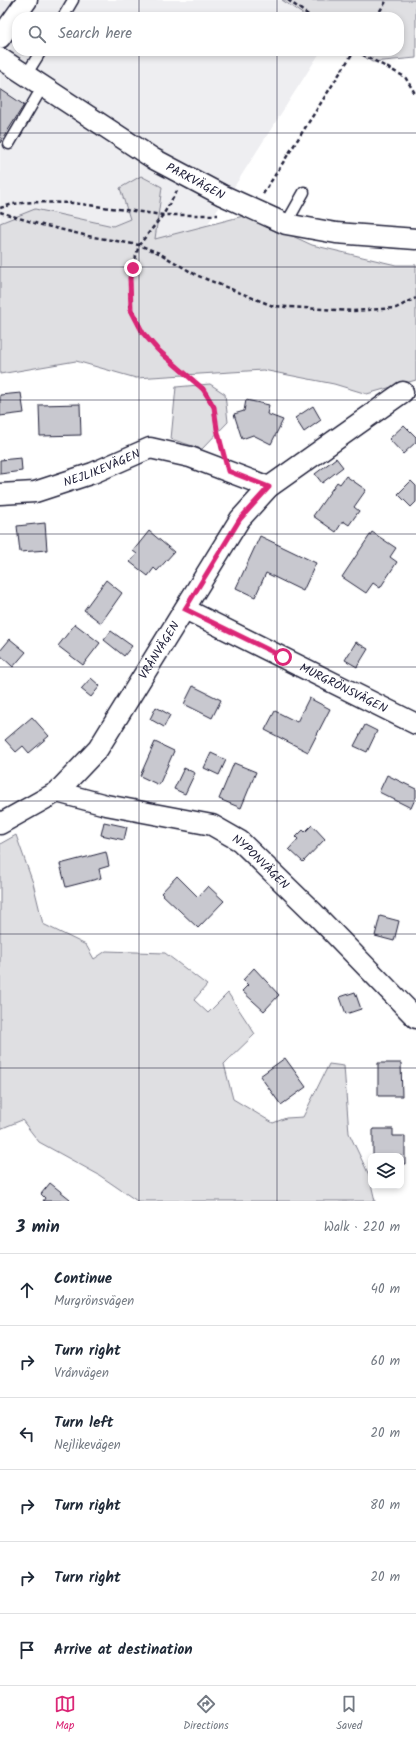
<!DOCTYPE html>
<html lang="en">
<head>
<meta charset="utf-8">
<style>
	:root { --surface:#fff; --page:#f6f6f7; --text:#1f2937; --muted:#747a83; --line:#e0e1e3; --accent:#db2777 }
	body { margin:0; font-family:Kalam,sans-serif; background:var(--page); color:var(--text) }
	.controls { position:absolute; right:12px; bottom:12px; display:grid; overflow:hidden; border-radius:8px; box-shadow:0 2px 6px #0003 }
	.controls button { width:36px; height:36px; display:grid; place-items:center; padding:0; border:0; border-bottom:1px solid var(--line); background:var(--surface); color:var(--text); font:20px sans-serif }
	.stop { position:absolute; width:12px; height:12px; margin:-9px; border:3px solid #db2777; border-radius:50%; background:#fff }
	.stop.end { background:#db2777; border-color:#fff; box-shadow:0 1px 4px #0008 }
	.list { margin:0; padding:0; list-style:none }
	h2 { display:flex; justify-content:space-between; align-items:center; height:52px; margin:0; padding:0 16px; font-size:17px }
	h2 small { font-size:13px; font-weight:400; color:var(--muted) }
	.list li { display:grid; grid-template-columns:26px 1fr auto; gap:12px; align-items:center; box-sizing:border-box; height:72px; padding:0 16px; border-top:1px solid var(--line) }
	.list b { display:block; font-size:15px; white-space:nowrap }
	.list p { margin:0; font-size:13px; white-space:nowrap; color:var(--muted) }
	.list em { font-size:13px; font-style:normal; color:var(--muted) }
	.icon { flex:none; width:22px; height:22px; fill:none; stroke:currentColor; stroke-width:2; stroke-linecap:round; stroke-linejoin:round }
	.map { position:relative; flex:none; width:416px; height:1201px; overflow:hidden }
	.search { position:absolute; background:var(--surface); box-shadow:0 2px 6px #0003; left:12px; right:12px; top:12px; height:44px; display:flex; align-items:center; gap:10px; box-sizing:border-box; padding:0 14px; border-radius:16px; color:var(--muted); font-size:15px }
	.sheet { height:484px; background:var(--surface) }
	nav { display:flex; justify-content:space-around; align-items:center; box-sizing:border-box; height:56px; border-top:1px solid var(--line); background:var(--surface); font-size:11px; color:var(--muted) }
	nav a { display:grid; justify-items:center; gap:2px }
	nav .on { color:var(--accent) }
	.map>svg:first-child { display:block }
</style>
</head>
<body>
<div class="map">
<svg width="416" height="1201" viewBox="0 0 416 1201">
	<rect width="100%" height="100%" fill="#fff"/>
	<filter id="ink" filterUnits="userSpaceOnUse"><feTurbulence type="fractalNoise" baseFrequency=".025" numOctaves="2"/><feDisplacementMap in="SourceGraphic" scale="8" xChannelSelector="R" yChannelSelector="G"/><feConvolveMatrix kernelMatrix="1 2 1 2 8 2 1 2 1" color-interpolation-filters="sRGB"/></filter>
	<g filter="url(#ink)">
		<polygon fill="#eeeef1" points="0,0 282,0 307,17 17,17 17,51 321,51 234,187 206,226 155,239 162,187 130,219 113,226 35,209 0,223"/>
		<g fill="#dfdfe2" stroke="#80808e">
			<polygon points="282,0 416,0 416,58 372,62 356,51 399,51 399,17 307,17"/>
			<polygon points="141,176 162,187 155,239 247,215 312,245 396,265 416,265 416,380 367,394 334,384 263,370 136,378 76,361 0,374 0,223 35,209 113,226 130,219 120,188"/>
			<polygon points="210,384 225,394 228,422 202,449 171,439 176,387"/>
			<polygon points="16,835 33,883 43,924 86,945 94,959 106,951 165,953 207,985 194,1000 208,1013 228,993 255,1034 224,1064 233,1099 273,1123 286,1118 303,1117 329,1064 344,1066 349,1133 369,1175 375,1201 137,1201 99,1175 39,1142 22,1120 0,1129 0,844"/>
		</g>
		<g fill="#c8c8cf" stroke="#22223b">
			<polygon points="0,89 24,105 0,143"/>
			<polygon points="21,393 24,413 0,416 0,395"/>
			<polygon points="246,400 269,405 267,414 283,420 271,444 253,435 242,439 234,414 244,411"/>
			<polygon points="80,404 81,435 40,436 39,405"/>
			<polygon points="313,406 321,420 304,432 295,418"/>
			<polygon points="404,425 416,437 416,442 403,454 389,439"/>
			<polygon points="21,458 22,471 0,474 0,460"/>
			<polygon points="336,458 343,467 322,483 315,474"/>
			<polygon points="346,476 366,490 354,507 359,511 349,525 343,521 336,532 313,516 337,482 340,484"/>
			<polygon points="411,481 416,486 416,502 411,507 398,494"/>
			<polygon points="45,523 47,550 20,552 17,526"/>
			<polygon points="149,531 174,552 157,571 154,568 148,576 130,562 137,554 133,551"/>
			<polygon points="372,532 396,548 390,557 397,562 380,588 373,583 366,593 342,577"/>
			<polygon points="260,536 316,563 303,591 266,573 255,597 236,588"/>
			<polygon points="106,580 122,593 101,623 84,610"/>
			<polygon points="75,624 100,643 83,665 58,646"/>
			<polygon points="111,631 132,646 124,656 104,640"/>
			<polygon points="10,639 26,652 13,667 0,655 0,651"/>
			<polygon points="356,642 368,649 357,667 345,660"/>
			<polygon points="91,678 100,686 91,697 81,689"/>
			<polygon points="193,686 221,700 212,718 184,704"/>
			<polygon points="309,698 330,709 308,752 265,730 275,711 297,722"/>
			<polygon points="156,707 170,715 164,727 150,719"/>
			<polygon points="32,717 49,736 29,753 23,746 16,752 5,740"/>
			<polygon points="365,725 377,731 367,752 354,746"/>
			<polygon points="155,742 174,751 159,785 140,776"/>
			<polygon points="211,753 226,760 219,775 204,768"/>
			<polygon points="234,763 256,772 241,808 219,799"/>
			<polygon points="184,768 195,773 185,794 174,789"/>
			<polygon points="387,775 416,789 416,797 411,808 379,792"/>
			<polygon points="104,822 127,827 124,840 101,835"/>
			<polygon points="312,825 325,839 303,862 289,849 298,839 296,837 303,830 305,832"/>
			<polygon points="106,852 109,866 99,869 101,878 66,887 60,864"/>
			<polygon points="177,876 198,897 208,886 224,901 198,928 161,893"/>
			<polygon points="380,916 399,921 394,941 375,936"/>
			<polygon points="254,968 279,995 264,1011 242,991 248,985 243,980"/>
			<polygon points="355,992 361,1009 346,1014 340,997"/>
			<polygon points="285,1058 306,1087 281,1105 260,1076"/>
			<polygon points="378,1063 401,1063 402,1096 378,1096"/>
			<polygon points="373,1129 393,1129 393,1136 405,1136 405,1164 401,1164 401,1156 373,1156"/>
			<polygon points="50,1183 70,1199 68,1201 43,1201 45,1198 41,1194"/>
		</g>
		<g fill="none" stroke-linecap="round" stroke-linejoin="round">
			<g stroke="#22223b" stroke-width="13">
				<g id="service">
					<polyline points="63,17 73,0"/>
					<polyline points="26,75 41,51"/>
					<polyline points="9,144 43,86"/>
					<polyline points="286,224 304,192"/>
				</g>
			</g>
			<g stroke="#22223b" stroke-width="23">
				<g id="minor">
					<polyline points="0,38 27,0"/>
					<path id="s1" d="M0 58 154 159 222 195 286 224 336 233 416 239"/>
					<path id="s2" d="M0 494 35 492 93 473 150 448 190 457 269 487"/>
					<path id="s3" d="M185 609 416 724"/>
					<path id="s4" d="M57 792 106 805 212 825 240 841 313 912 416 1018"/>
					<path id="s5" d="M0 824 57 792 98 749 240 519 269 487 403 392"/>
				</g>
			</g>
			<g stroke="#22223b" stroke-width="2.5" stroke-dasharray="4 3" stroke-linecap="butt">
				<polyline points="288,0 311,17"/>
				<polyline points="376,17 387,0"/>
				<polyline points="356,51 405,77 416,95"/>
				<polyline points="177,191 163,215 139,245 130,278 131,310 143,333 158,350 203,389 214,407 217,429 222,450"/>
				<polyline points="263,194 354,51"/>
				<polyline points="0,208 13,204 33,202 73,203 163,215 218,215"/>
				<polyline points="0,212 38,224 88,236 139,245 159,253 196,275 273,306 353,311 396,308 416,298"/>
			</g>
			<use href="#service" stroke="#fff" stroke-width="10"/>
			<use href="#minor" stroke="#fff" stroke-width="20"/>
		</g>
	</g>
	<g fill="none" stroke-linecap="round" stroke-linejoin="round" filter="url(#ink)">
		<polyline stroke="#db2777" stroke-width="5" points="133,268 130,278 131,310 143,333 158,350 203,389 214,407 217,429 228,471 269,487 240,519 185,609 283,657"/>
	</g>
	<path fill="none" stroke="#22223b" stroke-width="1" stroke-opacity="0.55" d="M139 0V17M277 0V17M139 51V1201M277 51V1201M0 133H416M0 267H416M0 400H416M0 534H416M0 667H416M0 801H416M0 934H416M0 1068H416"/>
	<g text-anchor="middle" stroke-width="4" stroke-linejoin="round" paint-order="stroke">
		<g font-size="12" fill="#22223b" stroke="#fff">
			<text dy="4" stroke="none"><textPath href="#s1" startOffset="231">PARKVÄGEN</textPath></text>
			<text dy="4" stroke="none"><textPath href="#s2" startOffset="106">NEJLIKEVÄGEN</textPath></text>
			<text dy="4" stroke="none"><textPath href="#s5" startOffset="241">VRÅNVÄGEN</textPath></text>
			<text dy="4" stroke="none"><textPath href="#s3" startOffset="177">MURGRÖNSVÄGEN</textPath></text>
			<text dy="4" stroke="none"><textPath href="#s4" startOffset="220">NYPONVÄGEN</textPath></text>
		</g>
	</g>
</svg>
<div class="controls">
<button><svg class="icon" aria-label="layers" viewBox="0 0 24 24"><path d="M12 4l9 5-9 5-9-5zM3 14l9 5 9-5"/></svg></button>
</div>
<div class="stop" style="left:283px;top:657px"></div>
<div class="stop end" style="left:133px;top:268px"></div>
<div class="search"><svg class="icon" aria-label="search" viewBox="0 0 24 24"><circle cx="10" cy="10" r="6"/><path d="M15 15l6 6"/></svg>Search here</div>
</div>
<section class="sheet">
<h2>3 min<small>Walk · 220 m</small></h2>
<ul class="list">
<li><svg class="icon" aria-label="ahead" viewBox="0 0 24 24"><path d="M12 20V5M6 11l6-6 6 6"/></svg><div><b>Continue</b><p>Murgrönsvägen</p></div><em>40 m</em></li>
<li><svg class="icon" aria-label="right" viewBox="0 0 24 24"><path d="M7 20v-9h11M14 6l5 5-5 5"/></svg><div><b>Turn right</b><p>Vrånvägen</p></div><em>60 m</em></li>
<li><svg class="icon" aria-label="left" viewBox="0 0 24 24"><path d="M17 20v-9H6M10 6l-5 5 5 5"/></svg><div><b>Turn left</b><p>Nejlikevägen</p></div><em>20 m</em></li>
<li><svg class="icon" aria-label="right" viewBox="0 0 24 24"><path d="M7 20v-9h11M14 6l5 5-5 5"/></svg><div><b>Turn right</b></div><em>80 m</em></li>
<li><svg class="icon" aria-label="right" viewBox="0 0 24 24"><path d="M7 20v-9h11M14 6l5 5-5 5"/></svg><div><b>Turn right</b></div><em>20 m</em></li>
<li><svg class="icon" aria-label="arrive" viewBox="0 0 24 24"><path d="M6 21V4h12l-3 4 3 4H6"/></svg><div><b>Arrive at destination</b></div></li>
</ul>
</section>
<nav>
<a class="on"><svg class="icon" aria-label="map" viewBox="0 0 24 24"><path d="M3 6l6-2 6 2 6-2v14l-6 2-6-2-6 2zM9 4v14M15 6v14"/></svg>Map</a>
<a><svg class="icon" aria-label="directions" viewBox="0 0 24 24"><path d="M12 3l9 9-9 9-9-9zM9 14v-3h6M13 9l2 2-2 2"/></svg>Directions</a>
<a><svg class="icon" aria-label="saved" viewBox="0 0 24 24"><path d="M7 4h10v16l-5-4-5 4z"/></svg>Saved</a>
</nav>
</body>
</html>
